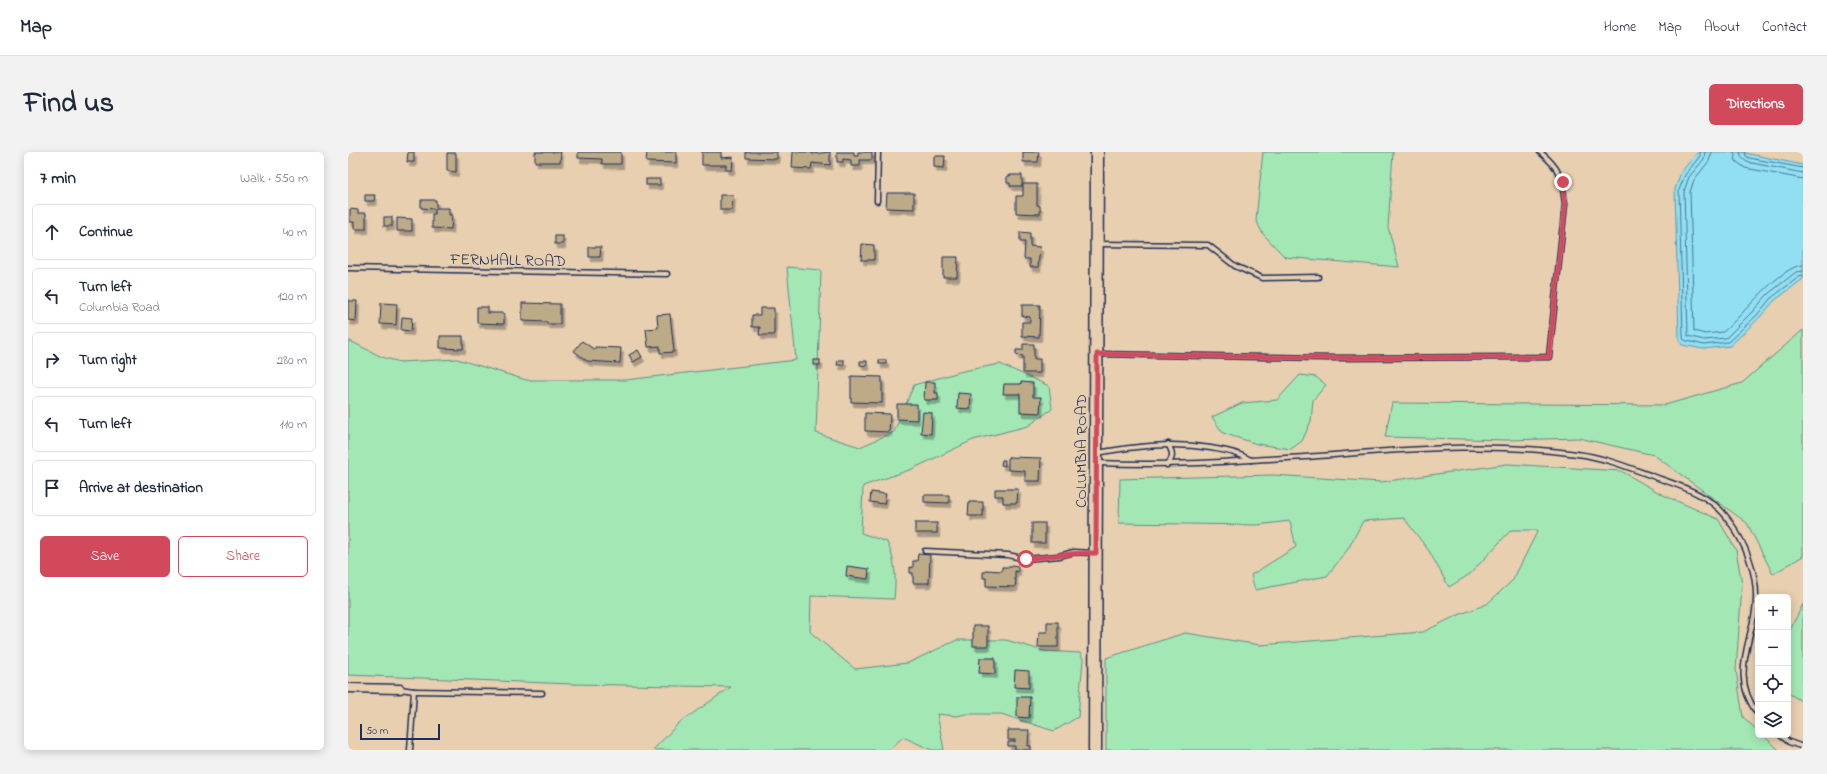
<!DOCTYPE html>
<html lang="en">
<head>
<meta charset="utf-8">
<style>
	:root { --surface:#fff; --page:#f2f2f3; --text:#1f2937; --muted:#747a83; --line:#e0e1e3; --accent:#d1495b }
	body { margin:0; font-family:"Indie Flower",sans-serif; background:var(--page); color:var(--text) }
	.controls { position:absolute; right:12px; bottom:12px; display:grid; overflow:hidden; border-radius:6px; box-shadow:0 2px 10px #0003 }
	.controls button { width:36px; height:36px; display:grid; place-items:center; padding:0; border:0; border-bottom:1px solid var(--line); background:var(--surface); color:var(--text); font:20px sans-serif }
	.scale { position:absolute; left:12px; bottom:10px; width:80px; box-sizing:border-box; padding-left:4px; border:2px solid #1b2f5e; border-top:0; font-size:11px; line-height:14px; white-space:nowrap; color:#1b2f5e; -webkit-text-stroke:3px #e7cfaf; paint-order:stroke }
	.stop { position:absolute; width:12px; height:12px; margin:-9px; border:3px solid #d1495b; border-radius:50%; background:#fff }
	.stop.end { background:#d1495b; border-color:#fff; box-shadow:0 1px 4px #0008 }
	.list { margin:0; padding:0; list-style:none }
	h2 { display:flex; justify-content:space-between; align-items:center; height:52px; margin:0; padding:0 16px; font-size:17px }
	h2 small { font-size:13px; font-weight:400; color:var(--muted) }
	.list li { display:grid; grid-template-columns:26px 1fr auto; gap:12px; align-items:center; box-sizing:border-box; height:56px; margin:0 8px 8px; padding:0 8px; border:1px solid var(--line); border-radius:6px }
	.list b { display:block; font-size:15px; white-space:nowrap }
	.list p { margin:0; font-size:13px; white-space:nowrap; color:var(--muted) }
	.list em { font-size:13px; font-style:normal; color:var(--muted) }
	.actions { display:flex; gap:8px; padding:12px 16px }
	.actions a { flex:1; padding:9px 0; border:1px solid var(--accent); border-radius:6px; text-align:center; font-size:14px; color:var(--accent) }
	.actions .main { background:var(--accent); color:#fff }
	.icon { flex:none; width:22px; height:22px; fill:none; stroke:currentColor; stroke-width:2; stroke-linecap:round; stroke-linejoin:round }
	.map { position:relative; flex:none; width:1455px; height:598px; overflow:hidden; border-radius:6px }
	header { display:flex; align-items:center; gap:24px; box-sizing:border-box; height:56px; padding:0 20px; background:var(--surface); border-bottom:1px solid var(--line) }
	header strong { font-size:19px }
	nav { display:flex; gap:22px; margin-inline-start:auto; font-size:14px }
	.intro { display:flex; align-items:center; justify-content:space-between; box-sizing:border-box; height:96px; padding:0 24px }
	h1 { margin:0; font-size:28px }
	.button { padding:10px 18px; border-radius:6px; background:var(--accent); color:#fff; font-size:14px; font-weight:700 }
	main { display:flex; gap:24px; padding:0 24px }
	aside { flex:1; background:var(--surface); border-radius:6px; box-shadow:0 2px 10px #0003 }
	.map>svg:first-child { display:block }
</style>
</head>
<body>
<header>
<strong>Map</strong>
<nav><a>Home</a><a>Map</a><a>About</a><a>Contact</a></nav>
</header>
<div class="intro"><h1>Find us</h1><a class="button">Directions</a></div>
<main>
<aside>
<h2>7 min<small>Walk · 550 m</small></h2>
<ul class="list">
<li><svg class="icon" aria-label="ahead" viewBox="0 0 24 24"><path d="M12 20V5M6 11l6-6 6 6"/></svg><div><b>Continue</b></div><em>40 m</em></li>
<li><svg class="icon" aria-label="left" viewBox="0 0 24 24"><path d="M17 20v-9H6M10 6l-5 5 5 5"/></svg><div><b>Turn left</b><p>Columbia Road</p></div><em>120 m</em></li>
<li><svg class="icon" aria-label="right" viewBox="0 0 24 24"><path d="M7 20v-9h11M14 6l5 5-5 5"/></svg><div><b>Turn right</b></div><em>280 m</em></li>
<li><svg class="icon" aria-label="left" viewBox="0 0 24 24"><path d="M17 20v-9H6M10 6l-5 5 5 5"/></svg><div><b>Turn left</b></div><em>110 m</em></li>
<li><svg class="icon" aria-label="arrive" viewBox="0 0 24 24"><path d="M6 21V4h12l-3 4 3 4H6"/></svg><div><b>Arrive at destination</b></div></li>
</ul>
<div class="actions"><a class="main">Save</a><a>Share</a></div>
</aside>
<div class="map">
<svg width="1455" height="598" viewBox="0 0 1455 598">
	<defs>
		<filter id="shadow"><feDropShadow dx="2.5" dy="4.5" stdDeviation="0" flood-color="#0004"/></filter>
	</defs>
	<rect width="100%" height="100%" fill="#e7cfaf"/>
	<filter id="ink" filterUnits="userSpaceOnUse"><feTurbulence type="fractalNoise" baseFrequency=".025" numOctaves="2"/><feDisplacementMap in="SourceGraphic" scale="8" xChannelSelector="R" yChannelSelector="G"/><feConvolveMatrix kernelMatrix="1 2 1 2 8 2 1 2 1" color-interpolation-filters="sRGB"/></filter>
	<g filter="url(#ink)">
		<g fill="#a3e8b4" stroke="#5f8c89">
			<polygon points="915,0 1045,0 1040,75 1051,115 937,105 915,82 908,68"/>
			<path d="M439 115 473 118 468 281 512 295 546 280 566 233 615 219 652 212 701 234 704 257 680 274 625 288 564 317 515 334 513 381 539 390C548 410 548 425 546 447L463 444 462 480 507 517 560 511 609 488H658L696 499 732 501 735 507 730 565 706 579 653 562H617L609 564 589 562 596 598H584L555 585 541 598H305L331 571 383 535 224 532 0 523V188L34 205 52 210 109 207 178 228H278L448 208Z"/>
			<polygon points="1455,178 1455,404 1425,422 1399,371 1306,303 1231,286 1159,288 1037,285 1044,251 1317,253 1394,231"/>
			<polygon points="952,223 968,225 978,233 965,248 963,269 954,289 943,297 909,292 875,281 864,265 894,251 929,248"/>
			<polygon points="1159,312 1273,319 1315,343 1370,367 1388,398 1394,433 1388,518 1395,565 1410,579 1410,583 1415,583 1431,598 758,598 758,506 837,481 912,493 1075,480 1108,464 1139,452 1165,428 1190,378 1163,378 1122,422 1101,435 1081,399 1056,366 1015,369 1000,397 979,424 907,438 903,423 948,395 942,369 909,373 771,371 772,327 925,323 1033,330"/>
			<polygon points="1455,452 1455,550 1440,541 1440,482"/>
		</g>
		<polygon fill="#91dff0" stroke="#6299b6" points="1350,0 1392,0 1455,13 1455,127 1426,149 1412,165 1382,194 1355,197 1334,193 1331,187 1327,37 1333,20"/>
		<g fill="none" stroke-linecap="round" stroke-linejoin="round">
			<g stroke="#4a7598" stroke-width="1">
				<polyline points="1352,0 1352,4 1337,23 1331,38 1335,185 1336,188 1356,193 1380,190 1409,163 1423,146 1451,125 1455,124"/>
				<polyline points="1357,0 1356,7 1341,25 1336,39 1340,184 1356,188 1378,186 1405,159 1420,142 1448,120 1455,119"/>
				<path d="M1364 0 1361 9 1346 28 1342 40 1346 179 1357 182 1375 180C1393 165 1433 113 1455 113"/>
				<polyline points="1386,0 1388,9 1397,16 1455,27"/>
				<polyline points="1392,0 1394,6 1399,10 1455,21"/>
				<polyline points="1397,0 1398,4 1401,6 1455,16"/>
			</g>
		</g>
		<g fill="#bdaa86" stroke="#1b2f5e" filter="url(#shadow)">
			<polygon points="60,0 66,0 66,10 59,10"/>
			<polygon points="187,0 213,0 212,10 187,10"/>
			<polygon points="230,0 273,0 273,12 254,12 254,7 230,6"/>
			<polygon points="299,0 328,0 328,11 298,10"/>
			<polygon points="354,0 373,0 373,6 385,5 384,18 378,18 378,13 354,13"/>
			<polygon points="398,0 429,0 429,7 398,6"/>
			<polygon points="445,0 464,0 464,2 482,0 482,13 464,11 463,17 444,16"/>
			<polygon points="489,0 506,0 506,4 510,4 510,0 524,0 524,8 512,8 512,14 503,14 503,8 495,7 495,10 489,10"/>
			<polygon points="675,0 691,0 690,10 675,10"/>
			<polygon points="99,1 108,1 108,20 99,19"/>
			<polygon points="586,4 597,4 596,16 586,15"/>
			<polygon points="662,23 674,23 674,34 662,34 662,31 659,31 659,24 662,24"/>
			<rect x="298" y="27" width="14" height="6"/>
			<polygon points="675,32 689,32 689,53 692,54 692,62 668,61 668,44 675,44"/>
			<polygon points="539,41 566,41 566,57 538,56"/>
			<polygon points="17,43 27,43 26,49 17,49"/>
			<polygon points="372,43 385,43 384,58 372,58"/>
			<polygon points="73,48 88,48 88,56 101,56 101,63 104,63 103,77 84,76 84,62 87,62 87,57 73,56"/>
			<polygon points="2,57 10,58 10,61 18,61 18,77 6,77 6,70 2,70"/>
			<rect x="36" y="65" width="8" height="9"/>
			<polygon points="49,66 64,67 64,79 49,79"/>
			<polygon points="672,80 682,81 682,94 692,95 690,115 682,115 682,107 676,107 677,90 672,90"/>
			<rect x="207" y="84" width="8" height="8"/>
			<polygon points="514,92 526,93 526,108 513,108"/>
			<polygon points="241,95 253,95 252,105 241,105"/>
			<polygon points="595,105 610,105 609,125 595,125"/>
			<polygon points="0,146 1,149 9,149 8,169 0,168"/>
			<polygon points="33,151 49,152 48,173 32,172"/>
			<polygon points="174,151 212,152 212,172 199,172 199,170 174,169"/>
			<polygon points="674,153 692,153 691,185 674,184 674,170 682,170 682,165 674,164"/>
			<polygon points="129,155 140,155 140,161 156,161 156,172 129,171"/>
			<polygon points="412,156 426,156 426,183 411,183 412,175 404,175 404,163 412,163"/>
			<polygon points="322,162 326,200 312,201 312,194 300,195 298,177 310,176 309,163"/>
			<polygon points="54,165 64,166 63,179 53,178"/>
			<polygon points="92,184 115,184 115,197 92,196"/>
			<polygon points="234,189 247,198 247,195 273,196 272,211 239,209 226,199"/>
			<polygon points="675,192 686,192 686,207 692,207 692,221 675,221 675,204 668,203 668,198 675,198"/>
			<polygon points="290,198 294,205 285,210 281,203"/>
			<rect x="466" y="208" width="6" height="5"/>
			<polygon points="490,208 496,208 496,213 489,213"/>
			<rect x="531" y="208" width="7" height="4"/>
			<polygon points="512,209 519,209 519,214 512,213"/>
			<polygon points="503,224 534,225 534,251 503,250"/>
			<polygon points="577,230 587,230 587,241 590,241 590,248 576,248"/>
			<polygon points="673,230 685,231 685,245 693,245 692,261 672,260 672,242 655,242 656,232 673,232"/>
			<polygon points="610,241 623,242 622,257 609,256"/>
			<polygon points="549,252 569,252 569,268 549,267"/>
			<polygon points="575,260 584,261 583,282 573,281"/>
			<polygon points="517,261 542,262 541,280 517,279"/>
			<polygon points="660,305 693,306 692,329 677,329 677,319 660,318"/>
			<polygon points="654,308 657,308 657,314 653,313"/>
			<polygon points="647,337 670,337 669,351 655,351 655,344 647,344"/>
			<polygon points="523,340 538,342 536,352 522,350"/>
			<polygon points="576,343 601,343 601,351 576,350"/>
			<polygon points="621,350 635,350 635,364 620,364"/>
			<rect x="567" y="371" width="22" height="10"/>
			<rect x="684" y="371" width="13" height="20"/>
			<polygon points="570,402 582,403 581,431 565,431 565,421 562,421 562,415 565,416 565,409 569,409"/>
			<polygon points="664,413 670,414 670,420 667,419 667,428 668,428 667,435 638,434 638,426 635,426 635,420 638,420 638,418 654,419 654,415 664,415"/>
			<polygon points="499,414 521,417 520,427 498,424"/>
			<polygon points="699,470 710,470 710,495 690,495 691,480 699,480"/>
			<rect x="625" y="474" width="15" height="20"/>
			<polygon points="632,506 647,506 647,522 631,521"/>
			<polygon points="667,518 681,519 681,536 666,535"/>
			<polygon points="669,545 682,545 681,566 669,565"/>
			<polygon points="660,578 681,578 680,594 683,594 683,598 667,598 667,594 660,594 660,590 667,590 667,588 660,588"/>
		</g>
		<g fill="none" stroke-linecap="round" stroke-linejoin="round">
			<g stroke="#1b2f5e" stroke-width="7">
				<g id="service">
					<polyline points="529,49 530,0"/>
					<polyline points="749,92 860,93 887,114 914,126 970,125"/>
					<polyline points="0,116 319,122"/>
					<path d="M749 202 979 206 1201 205 1217 52C1214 26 1213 17 1192 0"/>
					<path d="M749 301C788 294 824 290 863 296 879 299 888 300 903 308"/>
					<path d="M749 311C800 313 852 312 903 308 935 306 966 305 997 302 1075 296 1152 291 1229 302 1255 305 1282 316 1307 325 1333 334 1363 343 1380 367 1399 394 1412 425 1407 459 1401 496 1383 527 1410 562"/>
					<path d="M819 313C826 305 825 301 820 292"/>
					<polyline points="577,399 660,403 678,407 711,404 726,400 746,401"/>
					<polyline points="52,537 66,539 62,598"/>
					<polyline points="66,539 194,541"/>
					<polyline points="1432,583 1441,590 1455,595"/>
				</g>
			</g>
			<g stroke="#1b2f5e" stroke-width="11">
				<polyline id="minor" points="0,536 52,537"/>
			</g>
			<g stroke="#1b2f5e" stroke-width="15">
				<polyline id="secondary" points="747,598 749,0"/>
			</g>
			<use href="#service" stroke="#e7cfaf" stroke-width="4"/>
			<use href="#minor" stroke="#e7cfaf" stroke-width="8"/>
			<use href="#secondary" stroke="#e7cfaf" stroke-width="12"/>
		</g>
	</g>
	<g fill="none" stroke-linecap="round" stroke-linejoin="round" filter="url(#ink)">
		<path stroke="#d1495b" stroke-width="5" d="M678 407C701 405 724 400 748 401L749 202 979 206 1201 205 1217 52 1215 30"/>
	</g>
	<g text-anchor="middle" stroke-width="3.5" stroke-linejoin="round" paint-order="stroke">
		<g font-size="16" fill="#1b2f5e" stroke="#e7cfaf">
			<text transform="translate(160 107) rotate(1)" y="6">FERNHALL ROAD</text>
			<text transform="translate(732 299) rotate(-90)" y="6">COLUMBIA ROAD</text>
		</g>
	</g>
</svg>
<div class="controls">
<button>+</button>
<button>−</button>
<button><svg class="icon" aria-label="locate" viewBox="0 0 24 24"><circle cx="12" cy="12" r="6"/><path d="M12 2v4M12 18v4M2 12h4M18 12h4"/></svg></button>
<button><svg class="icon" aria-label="layers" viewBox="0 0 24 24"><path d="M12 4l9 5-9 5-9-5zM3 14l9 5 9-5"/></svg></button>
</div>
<div class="scale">50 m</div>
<div class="stop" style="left:678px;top:407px"></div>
<div class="stop end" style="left:1215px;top:30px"></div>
</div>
</main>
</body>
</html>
